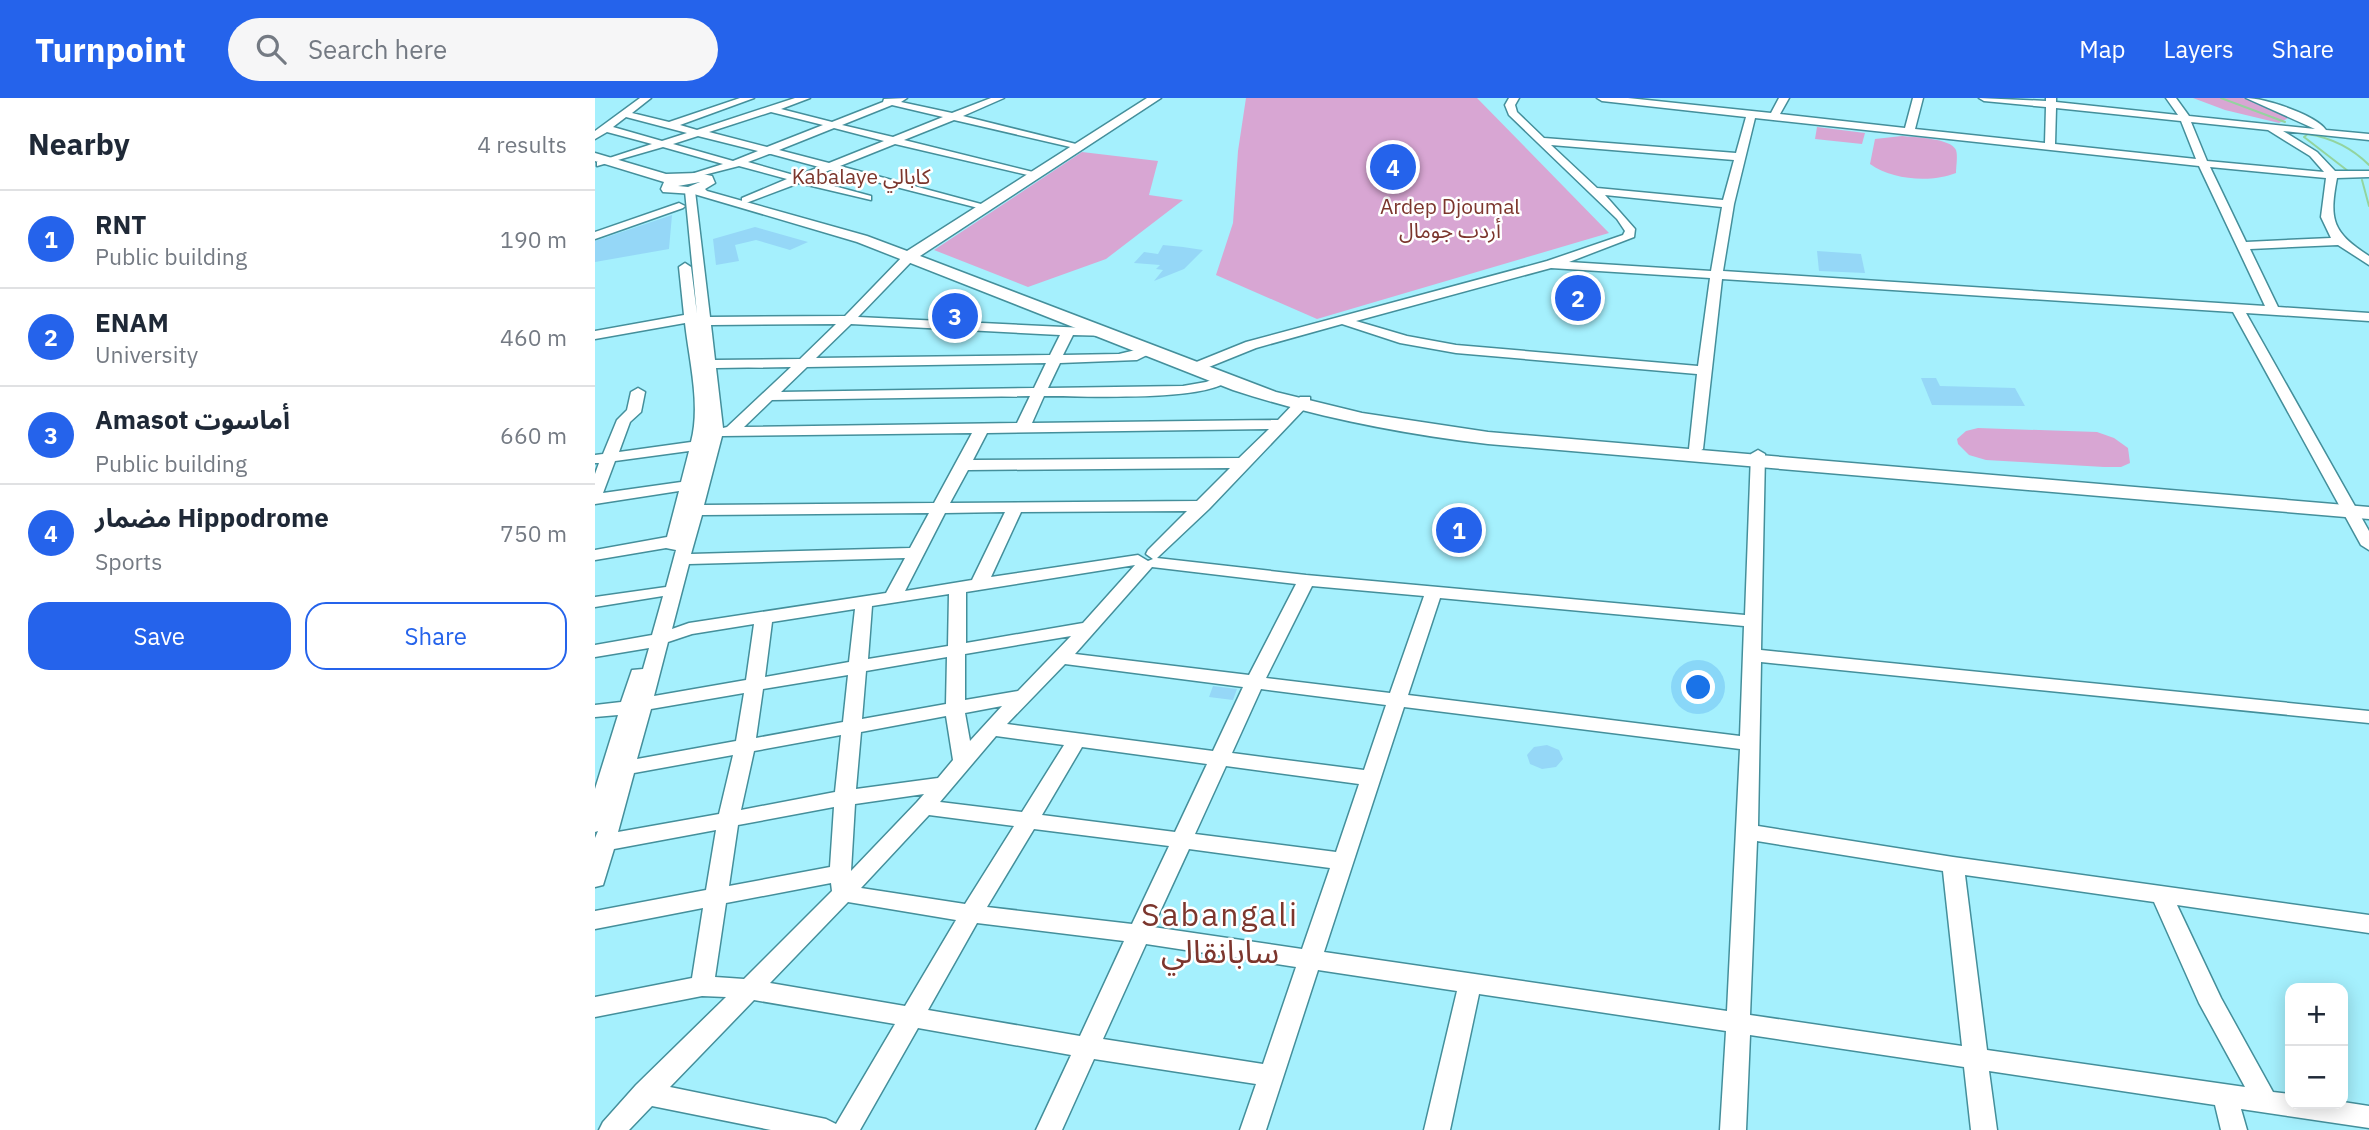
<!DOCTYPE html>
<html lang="en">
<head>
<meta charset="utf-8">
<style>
	:root { --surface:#fff; --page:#f6f6f7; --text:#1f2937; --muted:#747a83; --line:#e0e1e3; --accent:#2563eb }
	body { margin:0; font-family:"IBM Plex Sans","Noto Sans Arabic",sans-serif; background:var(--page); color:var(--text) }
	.controls { position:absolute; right:21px; bottom:21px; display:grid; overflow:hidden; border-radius:14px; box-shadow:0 4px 18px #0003 }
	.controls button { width:63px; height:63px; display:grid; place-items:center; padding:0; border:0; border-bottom:2px solid var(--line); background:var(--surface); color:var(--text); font:35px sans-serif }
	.you { position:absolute; left:1104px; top:590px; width:24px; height:24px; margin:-18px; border:5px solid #fff; border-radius:50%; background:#1a73e8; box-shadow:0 0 0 10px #1a73e833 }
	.badge { display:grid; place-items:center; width:46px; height:46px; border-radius:50%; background:var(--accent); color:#fff; font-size:23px; font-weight:700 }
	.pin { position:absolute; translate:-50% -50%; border:4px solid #fff; box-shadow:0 2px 7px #0006 }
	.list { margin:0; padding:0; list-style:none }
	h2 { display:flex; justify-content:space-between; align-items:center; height:91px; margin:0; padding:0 28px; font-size:30px }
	h2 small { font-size:23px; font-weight:400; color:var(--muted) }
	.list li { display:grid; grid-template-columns:46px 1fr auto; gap:21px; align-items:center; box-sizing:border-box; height:98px; padding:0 28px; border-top:2px solid var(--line) }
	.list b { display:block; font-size:26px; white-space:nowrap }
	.list p { margin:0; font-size:23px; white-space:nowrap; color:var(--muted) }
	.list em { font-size:23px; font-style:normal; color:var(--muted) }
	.actions { display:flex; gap:14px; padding:21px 28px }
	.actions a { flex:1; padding:16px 0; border:2px solid var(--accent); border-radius:21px; text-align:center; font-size:24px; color:var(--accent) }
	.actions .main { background:var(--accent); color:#fff }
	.icon { flex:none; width:38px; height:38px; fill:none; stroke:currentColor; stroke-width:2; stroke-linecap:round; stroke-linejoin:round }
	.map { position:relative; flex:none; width:1774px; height:1032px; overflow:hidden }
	header { display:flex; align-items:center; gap:42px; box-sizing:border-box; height:98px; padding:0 35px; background:var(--accent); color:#fff }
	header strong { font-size:33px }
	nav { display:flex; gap:38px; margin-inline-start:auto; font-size:24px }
	.search { width:490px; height:63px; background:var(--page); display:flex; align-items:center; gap:18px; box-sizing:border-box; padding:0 24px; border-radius:38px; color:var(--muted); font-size:26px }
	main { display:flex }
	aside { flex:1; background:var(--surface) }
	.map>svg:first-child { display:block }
</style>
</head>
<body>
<header>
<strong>Turnpoint</strong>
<div class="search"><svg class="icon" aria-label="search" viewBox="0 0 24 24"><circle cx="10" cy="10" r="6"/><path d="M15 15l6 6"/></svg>Search here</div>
<nav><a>Map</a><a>Layers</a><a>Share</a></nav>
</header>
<main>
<aside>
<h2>Nearby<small>4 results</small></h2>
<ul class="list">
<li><span class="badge">1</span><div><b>RNT</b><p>Public building</p></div><em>190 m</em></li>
<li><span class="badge">2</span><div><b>ENAM</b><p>University</p></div><em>460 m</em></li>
<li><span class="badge">3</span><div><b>Amasot أماسوت</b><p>Public building</p></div><em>660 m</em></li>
<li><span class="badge">4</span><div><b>مضمار Hippodrome</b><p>Sports</p></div><em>750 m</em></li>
</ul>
<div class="actions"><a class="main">Save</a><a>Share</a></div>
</aside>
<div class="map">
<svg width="1774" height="1032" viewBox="0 0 1774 1032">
	<rect width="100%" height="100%" fill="#a5f0fd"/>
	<g fill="#d8a6d3">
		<polygon points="651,0 882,0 1014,135 722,221 621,177 638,125 643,53"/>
		<polygon points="1598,0 1648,0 1697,18 1684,25 1630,12"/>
		<polygon points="1222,29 1270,35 1267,46 1220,41"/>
		<path d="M1307 38C1318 39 1356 40 1361 52 1363 58 1361 69 1361 75 1336 85 1297 82 1275 66L1280 41Z"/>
		<polygon points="487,54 563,63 554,97 588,102 511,161 433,189 339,152"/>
		<polygon points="1383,330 1502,334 1519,340 1533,350 1535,365 1526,369 1509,369 1391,362 1374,357 1363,346 1362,341 1371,333"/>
	</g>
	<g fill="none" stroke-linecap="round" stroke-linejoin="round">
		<g stroke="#93d49f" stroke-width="2">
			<polyline points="1626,0 1690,24"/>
			<path d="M1758 73H1753L1709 39 1713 36C1737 40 1757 50 1774 67"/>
			<polyline points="1767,82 1774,108"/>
		</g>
	</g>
	<g fill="#95d7f7">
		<polygon points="77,117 74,151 0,164 0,143"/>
		<polygon points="160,129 213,144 195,152 161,142 140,147 144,163 121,167 118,141"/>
		<polygon points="568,147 588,149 608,152 589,171 559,183 568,172 561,171 565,167 539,165 549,154 563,156"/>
		<polygon points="1222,153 1266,156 1270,175 1224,173"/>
		<polygon points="1326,280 1341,280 1345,288 1420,290 1430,308 1337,307"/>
		<polygon points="618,588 642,591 638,602 614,599"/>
		<polygon points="952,647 964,652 968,661 961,669 947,671 935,666 932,657 939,649"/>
	</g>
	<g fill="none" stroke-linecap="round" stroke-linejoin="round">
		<g stroke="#448f9b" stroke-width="3">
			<g id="minor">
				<path d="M45 0H56L37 15 74 24 145 0H159L85 27 102 32 200 0H215L186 11 237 24 288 4 289 1 312 0 306 4 357 15 396 0H409L368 18 489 48 484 51 359 22 309 42 446 76 441 79 300 46 245 68 397 109 391 112 235 72 213 81 276 98V102L204 85 151 105 147 104V100L192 81 144 68 93 81V77L128 66 68 49 2 68V64L57 46 12 34 0 41V33ZM297 7 348 19 298 39 247 27ZM176 14 228 27 172 49 114 34ZM31 19 92 35 67 43 18 29ZM239 30 289 43 234 65 184 52ZM103 38 163 53 138 63 78 46ZM174 56H176L224 69 202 78 153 64Z"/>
				<path d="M914 0H924L920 7 922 14 949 40 1141 55 1151 19 1007 3 1002 0H1033L1176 15 1184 0H1194L1185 16 1310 30 1318 0H1328L1320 31 1450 45 1451 9 1389 3 1384 0 1451 3V0H1461V4L1583 17 1571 0H1581L1594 18 1720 31 1651 0C1670 0 1721 17 1731 32L1774 36V42L1688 33 1722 54 1740 73H1774V79L1742 80C1734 122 1737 134 1774 158V167L1743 147 1655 151 1683 209 1774 215V223L1651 215 1774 433V452L1766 447 1638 214 1127 181 1108 351 1101 355 1094 351 1102 276 861 255 805 245 747 226 661 250 604 273H594V267L651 244 952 163 1028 137 1030 133 1022 121 914 17 910 7ZM1461 10 1586 23 1601 61 1460 46ZM1160 20 1604 68 1670 208 1128 173 1139 106ZM1596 24 1673 32 1715 58 1729 74 1612 63ZM956 47 1139 62 1128 102 1002 90ZM1615 69 1731 80 1726 119 1736 140 1651 144ZM1010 97 1127 109 1116 173 974 164 1039 139 1040 131ZM956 170 1115 180 1103 268 861 247 812 238 761 223Z"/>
				<path d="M95 90 100 93 115 219 250 218 310 156H318V162L263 219 511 231 518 235 516 238 478 237 468 257 524 256 553 249 560 253 542 262 465 265 453 290 588 288 611 284 627 278 634 282C612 304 485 298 449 298L437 325 683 322 705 299H715V305L614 411 562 460 711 477 1150 517 1156 356 1163 352 1170 356 1166 552 1774 613V625L1166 564 1163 728 1358 759 1774 817V835L1582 807 1626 900 1678 994 1695 996V1006L1748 1004 1774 1008V1030L1646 1011 1652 1032H1626L1620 1007 1394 973 1402 1032H1376L1369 969 1155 937 1151 1032H1125L1131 933 884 896 855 1032H829L862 893 723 872 671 1032H645L661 986 499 961 467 1032H441L476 957 323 930 265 1032H176L57 1008 34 1032H4L8 1024 41 987 131 899 107 898 0 919V899L97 880 108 810 0 831V813L111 792 121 732 19 751 8 787 0 789V740L3 733 0 734V691L23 617 0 619V607L26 604 37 572 48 571 54 550 0 559V547L57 537 68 498 0 509V499L71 489 81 452 71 450 0 462V452L72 439 84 393 0 406V376L4 365H0V357L8 356 22 322 32 312 36 294 43 290 50 294 46 314 35 324 24 354 96 344C106 307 94 262 90 225L0 241V233L89 217 84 169 90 165 96 169 102 216 90 93ZM241 226 205 261 120 262 116 227ZM256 226 465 237 455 257 221 260ZM451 265 439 290 186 294 212 269ZM196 269 132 329 128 330 121 270ZM435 298 422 325 149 329 177 302ZM674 331 644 360 378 362 392 335ZM377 335 339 405 109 407 127 338ZM94 353 86 384 8 395 20 363ZM635 370 602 403 355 405 373 372ZM592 413 553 452 551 456 558 461 553 463 543 457 396 479 426 414ZM410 414 377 482 310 493 350 415ZM334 415 315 450 96 456 107 417ZM310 460 291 495 94 525 77 531 94 466ZM540 467 488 525 371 545V494ZM557 469 701 486 654 577 480 556ZM717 488 829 498 795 595 671 580ZM354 496 353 548 273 561 277 508ZM845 500 1149 528 1145 638 813 597ZM260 511 254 564 170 579 177 524ZM159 526 151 582 59 598 73 544 97 536ZM476 538 423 593 370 602V556ZM352 559 351 606 267 621 271 573ZM470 566 648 589 618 653 412 626ZM253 577 248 624 161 640 168 591ZM666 591 791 607 769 672 637 655ZM149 595 141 643 42 661 56 611ZM407 608 375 643 370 615ZM809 609 1145 651 1132 913 729 854ZM351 618 358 662 343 680 261 691 266 634ZM246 637 240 694 146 712 159 653ZM401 638 469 647 427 714 345 704ZM487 649 612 666 580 734 447 717ZM138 657 124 716 23 734 39 675ZM631 668 764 686 741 754 600 736ZM329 696 322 704 256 773 260 706ZM239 709 235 769 134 788 143 727ZM334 717 419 728 370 806 266 790ZM439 731 574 748 537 826 392 809ZM1162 743 1348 773 1367 948 1155 917ZM594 751 735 770 707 851 558 829ZM1370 777 1559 804 1604 905 1650 989 1392 952ZM236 785 237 793 149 881 120 879 131 805ZM253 804 361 822 310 908 175 885ZM382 825 529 843 485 938 333 912ZM551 846 701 869 668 966 508 941ZM159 902 300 926 241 1026 231 1021 75 989Z"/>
				<polygon points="84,105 90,108 88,110 0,141 0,134"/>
			</g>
		</g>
		<g stroke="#448f9b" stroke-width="3">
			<path id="major" d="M552 0H566L325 158 681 294 767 315 893 334 1774 409V421L893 346C806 336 721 319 638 292L262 144 99 96 68 94 66 91 69 84 0 63V55L71 76 103 75 117 78 120 85 110 91 112 93 272 138 312 153ZM105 84 93 89 83 88Z"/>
		</g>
		<use href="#minor" fill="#fff" fill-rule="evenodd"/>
		<use href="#major" fill="#fff" fill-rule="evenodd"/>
	</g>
	<g text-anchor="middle" stroke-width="5" stroke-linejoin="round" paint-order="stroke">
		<g font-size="21" fill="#7c362d" stroke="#fff">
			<text x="266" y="86">Kabalaye كابالي</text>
			<text x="855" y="116">Ardep Djoumal<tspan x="855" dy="24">أردب جومال</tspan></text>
		</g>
		<g font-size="32" letter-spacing="2" fill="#7c362d" stroke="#fff">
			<text x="625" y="828">Sabangali<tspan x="625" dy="37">سابانقالي</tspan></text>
		</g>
	</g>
</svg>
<div class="controls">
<button>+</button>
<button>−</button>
</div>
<div class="you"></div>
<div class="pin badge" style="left:864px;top:432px">1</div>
<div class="pin badge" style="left:983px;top:200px">2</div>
<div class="pin badge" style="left:360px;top:218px">3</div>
<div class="pin badge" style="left:798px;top:69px">4</div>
</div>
</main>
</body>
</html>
